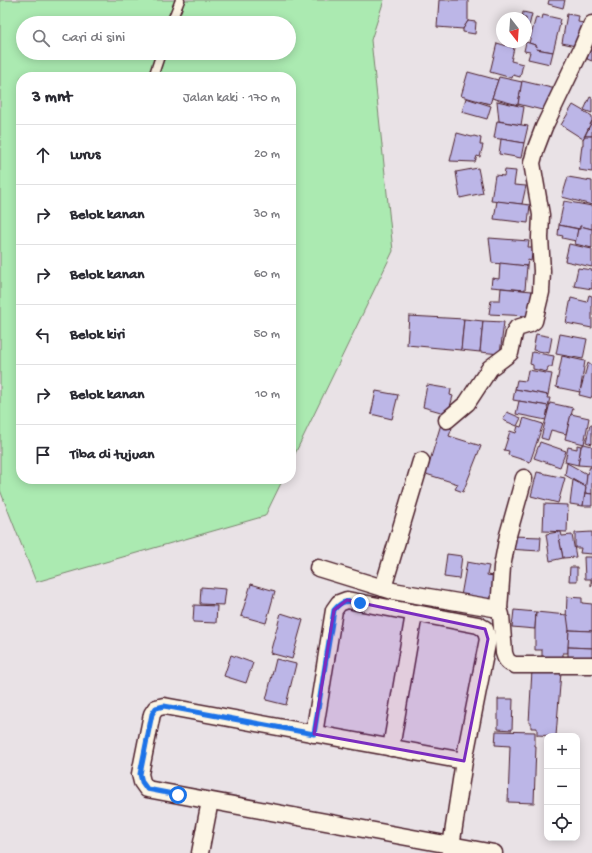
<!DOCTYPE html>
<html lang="id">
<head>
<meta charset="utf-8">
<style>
	:root { --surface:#fff; --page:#f7f7f7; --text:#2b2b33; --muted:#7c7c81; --line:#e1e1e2 }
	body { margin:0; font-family:"Gochi Hand",sans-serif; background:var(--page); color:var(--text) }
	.controls { position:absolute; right:12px; bottom:12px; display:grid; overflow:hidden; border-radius:8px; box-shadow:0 2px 10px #0003 }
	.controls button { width:36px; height:36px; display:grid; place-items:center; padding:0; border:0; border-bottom:1px solid var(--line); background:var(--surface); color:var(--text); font:20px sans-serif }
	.compass { position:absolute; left:496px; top:12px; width:36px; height:36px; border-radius:50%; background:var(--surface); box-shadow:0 2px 10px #0003; rotate:163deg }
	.stop { position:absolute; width:12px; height:12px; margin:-9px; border:3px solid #1a73e8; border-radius:50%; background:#fff }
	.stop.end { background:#1a73e8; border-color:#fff; box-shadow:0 1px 4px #0008 }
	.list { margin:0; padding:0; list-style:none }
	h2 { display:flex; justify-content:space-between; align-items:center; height:52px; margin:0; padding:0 16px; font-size:17px }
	h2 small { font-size:13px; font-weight:400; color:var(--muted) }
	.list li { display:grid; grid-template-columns:26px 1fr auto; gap:12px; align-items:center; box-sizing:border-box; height:60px; padding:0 16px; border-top:1px solid var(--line) }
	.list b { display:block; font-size:15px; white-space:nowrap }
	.list em { font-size:13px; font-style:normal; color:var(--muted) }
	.icon { flex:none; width:22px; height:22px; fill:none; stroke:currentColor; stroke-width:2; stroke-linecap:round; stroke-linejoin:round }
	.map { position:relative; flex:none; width:592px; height:853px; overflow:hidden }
	.search { position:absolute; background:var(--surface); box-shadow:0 2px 10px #0003; left:16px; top:16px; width:280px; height:44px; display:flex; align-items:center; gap:10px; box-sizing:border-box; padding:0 14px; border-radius:22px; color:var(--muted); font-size:15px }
	.panel { position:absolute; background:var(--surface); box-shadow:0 2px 10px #0003; left:16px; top:72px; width:280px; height:412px; border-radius:16px }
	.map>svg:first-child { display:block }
</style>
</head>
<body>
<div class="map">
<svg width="592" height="853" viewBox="0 0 592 853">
	<rect width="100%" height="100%" fill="#e9e2e6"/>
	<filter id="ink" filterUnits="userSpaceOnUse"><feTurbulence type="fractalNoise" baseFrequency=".025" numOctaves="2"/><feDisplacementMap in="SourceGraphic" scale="8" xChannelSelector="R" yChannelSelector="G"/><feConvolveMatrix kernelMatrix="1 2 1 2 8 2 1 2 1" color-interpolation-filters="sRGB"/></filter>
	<g filter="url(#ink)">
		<path fill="#abeab1" stroke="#7a846e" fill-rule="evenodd" d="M0 0H384L371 40 393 251 291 462V77H21V479H283L265 516 36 582 0 490ZM23 23H289V53H23Z"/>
		<g fill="#bcb6e7" stroke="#4a1f2b">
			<polygon points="439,0 468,0 468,21 463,29 437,27"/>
			<polygon points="549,0 565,0 563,8 548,4"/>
			<polygon points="523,12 532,14 527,34 526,18 522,18"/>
			<polygon points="567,14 579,16 578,22 584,23 580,47 562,43"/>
			<polygon points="543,15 560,19 559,23 560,24 553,52 536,49 537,46 535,46 535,45 529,43 536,17 542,19"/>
			<polygon points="468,21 476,22 475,34 463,32 463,29"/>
			<polygon points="592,40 592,61 587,59"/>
			<polygon points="526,42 535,45 535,46 537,46 536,49 553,52 550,64 528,59 530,52 524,51"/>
			<polygon points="497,43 514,48 511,61 523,64 520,77 513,75 512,78 490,72"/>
			<polygon points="468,72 498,80 490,104 461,96"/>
			<polygon points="499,77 522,82 518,105 492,98"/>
			<polygon points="522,81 556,89 546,111 518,104"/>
			<polygon points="590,97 592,98 592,113 584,110"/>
			<polygon points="466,98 491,106 487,119 462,112"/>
			<polygon points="497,101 524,107 521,125 499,121"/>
			<polygon points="573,105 592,116 592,121 583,139 561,125"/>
			<polygon points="497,121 528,126 524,143 494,138"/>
			<polygon points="592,121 592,136 585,136"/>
			<polygon points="457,133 472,137 474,136 481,138 480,145 483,145 480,157 477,156 475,162 450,161"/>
			<polygon points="585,136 592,136 592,172 579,170 582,145 583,145 583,139"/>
			<polygon points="501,139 524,143 521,158 499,154"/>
			<polygon points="478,168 483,193 460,198 456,172"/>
			<polygon points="505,170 516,171 514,185 526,186 522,204 491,201 495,175 504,176"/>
			<polygon points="568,177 592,181 592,205 562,197"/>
			<polygon points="497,201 530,205 528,223 494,219"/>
			<polygon points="564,201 592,206 592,229 580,226 580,229 559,225"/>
			<polygon points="559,225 578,229 576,241 562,238 563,236 558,235"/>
			<polygon points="580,226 592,229 592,248 575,244 578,229 580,229"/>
			<polygon points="489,238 529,241 528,247 533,247 531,261 528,260 527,266 492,263"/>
			<polygon points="569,244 592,249 592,267 565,261"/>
			<polygon points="500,263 527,266 525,290 491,287 492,278 499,279"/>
			<polygon points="578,268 592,270 592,289 574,286"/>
			<polygon points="501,288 532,291 529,316 489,314 491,300 500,300"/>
			<polygon points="589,295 592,296 592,328 566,323 571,298 587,302"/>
			<polygon points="409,316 464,319 461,350 407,345"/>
			<polygon points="464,319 483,321 480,352 461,350"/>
			<polygon points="483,321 504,322 500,354 480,352"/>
			<polygon points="536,334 552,337 549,353 533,350"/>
			<polygon points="560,334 587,339 583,359 556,354"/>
			<polygon points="532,352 554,356 552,367 548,367 547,372 533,369 533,365 530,364"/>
			<polygon points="562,356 585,361 580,392 556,387"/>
			<polygon points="588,363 592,366 592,395 591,398 579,395"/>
			<polygon points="528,370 552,374 548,395 515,389 517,380 526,381"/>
			<polygon points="427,385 451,389 450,395 453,396 448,414 423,407"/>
			<polygon points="515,389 548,395 547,398 550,398 548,406 513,400"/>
			<polygon points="376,391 398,395 392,419 371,414"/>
			<polygon points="519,401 548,406 546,420 516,414"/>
			<polygon points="550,403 573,408 566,434 551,430 548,440 541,438"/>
			<polygon points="507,412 521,418 517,426 503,420"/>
			<polygon points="571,414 589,418 584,444 565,439"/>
			<polygon points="524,418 543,424 530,462 508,455 509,451 504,450 510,431 516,433 518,426 521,427"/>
			<polygon points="441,424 452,428 449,436 481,446 463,492 455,489 458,484 426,474"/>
			<polygon points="590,425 592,425 592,444 586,442"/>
			<polygon points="540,442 566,451 560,467 534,458"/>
			<polygon points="584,444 592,446 592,466 578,465 581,446"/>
			<polygon points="577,445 581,446 578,465 565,462 568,447 577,449"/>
			<polygon points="567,463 587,474 586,487 565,475"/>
			<polygon points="590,467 592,467 592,494 585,493 587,474"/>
			<polygon points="537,472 565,478 558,503 531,496"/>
			<polygon points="573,480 586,487 583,506 570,504"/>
			<polygon points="585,493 592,494 592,506 583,506"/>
			<polygon points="544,504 568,505 567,532 543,531"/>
			<polygon points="558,532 561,532 562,536 572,535 576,557 563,558"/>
			<polygon points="558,532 563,558 550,561 546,534"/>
			<polygon points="592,532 592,554 580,553 581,548 575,548 575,533"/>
			<polygon points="512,536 541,537 540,551 507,549"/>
			<polygon points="447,554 462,556 459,579 444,577"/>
			<polygon points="584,557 592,557 592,586 591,586 591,579 585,579"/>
			<polygon points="467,562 489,566 487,575 494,576 491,602 461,596"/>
			<polygon points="570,567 577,567 577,581 569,581"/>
			<polygon points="251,584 275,591 266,623 241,616"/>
			<polygon points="201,587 226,589 224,605 200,604"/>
			<polygon points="567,597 582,598 582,603 592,604 592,631 569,630 566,619"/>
			<polygon points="194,605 217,606 216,623 193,622"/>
			<polygon points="514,610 536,612 535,629 512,627"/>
			<polygon points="536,612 567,615 569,630 568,653 563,653 563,660 542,660 542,650 535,650 535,629"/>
			<polygon points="281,613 303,620 292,659 270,653"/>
			<polygon points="569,630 592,631 592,648 568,647"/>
			<polygon points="568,647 592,648 592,662 568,661"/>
			<polygon points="231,655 253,663 246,683 224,676"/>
			<polygon points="276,659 296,664 286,705 266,700"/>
			<polygon points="532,670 561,672 556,736 537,735 537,728 531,728 531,723 529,723"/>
			<polygon points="498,699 513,699 512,730 498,729"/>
			<polygon points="496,731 535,732 535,746 536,746 534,803 508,802 510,746 495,745"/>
		</g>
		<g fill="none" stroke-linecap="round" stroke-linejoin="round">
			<g stroke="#4a1f2b" stroke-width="11">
				<g id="service">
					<polyline points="171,23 180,0"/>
					<polyline points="153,77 161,53"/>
				</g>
			</g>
			<g stroke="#4a1f2b" stroke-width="19">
				<g id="minor">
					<polyline points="447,420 467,403 490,368 510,353 514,334 517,328 530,324 534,321 541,292 542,271 540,238 541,215 532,163 536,148 544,127 581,50 592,24"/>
					<path d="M524 478 508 535 502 567 499 609 501 615 504 653C506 660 508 663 515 665H592"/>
					<polyline points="318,568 393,591 499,609"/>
					<polyline points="383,588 421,461"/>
					<polyline points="314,734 334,610 339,603 347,600 478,625 485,629 488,639 464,761 450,853"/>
					<polyline points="391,748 414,614"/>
					<polyline points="464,761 164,706 156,708 152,714 140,774 142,782 147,789 494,853"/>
					<polyline points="200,853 210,801"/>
				</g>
			</g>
			<use href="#service" stroke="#fcf5e5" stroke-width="8"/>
			<use href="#minor" stroke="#fcf5e5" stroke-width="16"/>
		</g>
	</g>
	<g fill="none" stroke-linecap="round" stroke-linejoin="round" filter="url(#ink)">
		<path stroke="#1a73e8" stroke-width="5" d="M178 795 147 789 142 782 140 774 152 714 156 708 164 706 314 734 334 610C343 599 348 601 360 603"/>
	</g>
	<path fill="#7b2cbf" fill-opacity="0.2" stroke="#7b2cbf" stroke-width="3" stroke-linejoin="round" d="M347 600 485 629 488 639 464 761 314 734 334 610Z"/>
</svg>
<div class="controls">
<button>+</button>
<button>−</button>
<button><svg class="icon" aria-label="locate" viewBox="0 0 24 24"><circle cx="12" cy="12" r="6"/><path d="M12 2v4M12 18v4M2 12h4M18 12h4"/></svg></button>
</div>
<svg class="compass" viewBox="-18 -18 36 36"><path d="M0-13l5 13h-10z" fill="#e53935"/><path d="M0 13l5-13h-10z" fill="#7c7c81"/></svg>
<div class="stop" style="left:178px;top:795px"></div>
<div class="stop end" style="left:360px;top:603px"></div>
<div class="search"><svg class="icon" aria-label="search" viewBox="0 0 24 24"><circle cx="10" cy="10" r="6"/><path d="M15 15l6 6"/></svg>Cari di sini</div>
<section class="panel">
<h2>3 mnt<small>Jalan kaki · 170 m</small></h2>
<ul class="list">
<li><svg class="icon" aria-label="ahead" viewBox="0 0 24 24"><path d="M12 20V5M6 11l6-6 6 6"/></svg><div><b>Lurus</b></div><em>20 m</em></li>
<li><svg class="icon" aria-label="right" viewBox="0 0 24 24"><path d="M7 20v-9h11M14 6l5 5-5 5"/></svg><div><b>Belok kanan</b></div><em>30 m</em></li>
<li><svg class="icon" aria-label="right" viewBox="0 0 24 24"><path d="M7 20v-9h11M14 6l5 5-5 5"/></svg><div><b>Belok kanan</b></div><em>60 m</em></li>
<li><svg class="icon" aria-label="left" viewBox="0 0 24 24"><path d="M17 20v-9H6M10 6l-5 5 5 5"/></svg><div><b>Belok kiri</b></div><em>50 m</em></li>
<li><svg class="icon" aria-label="right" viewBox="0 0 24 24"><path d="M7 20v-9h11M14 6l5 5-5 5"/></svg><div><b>Belok kanan</b></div><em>10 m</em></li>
<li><svg class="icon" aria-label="arrive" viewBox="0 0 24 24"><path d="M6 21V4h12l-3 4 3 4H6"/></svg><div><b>Tiba di tujuan</b></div></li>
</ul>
</section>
</div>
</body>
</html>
